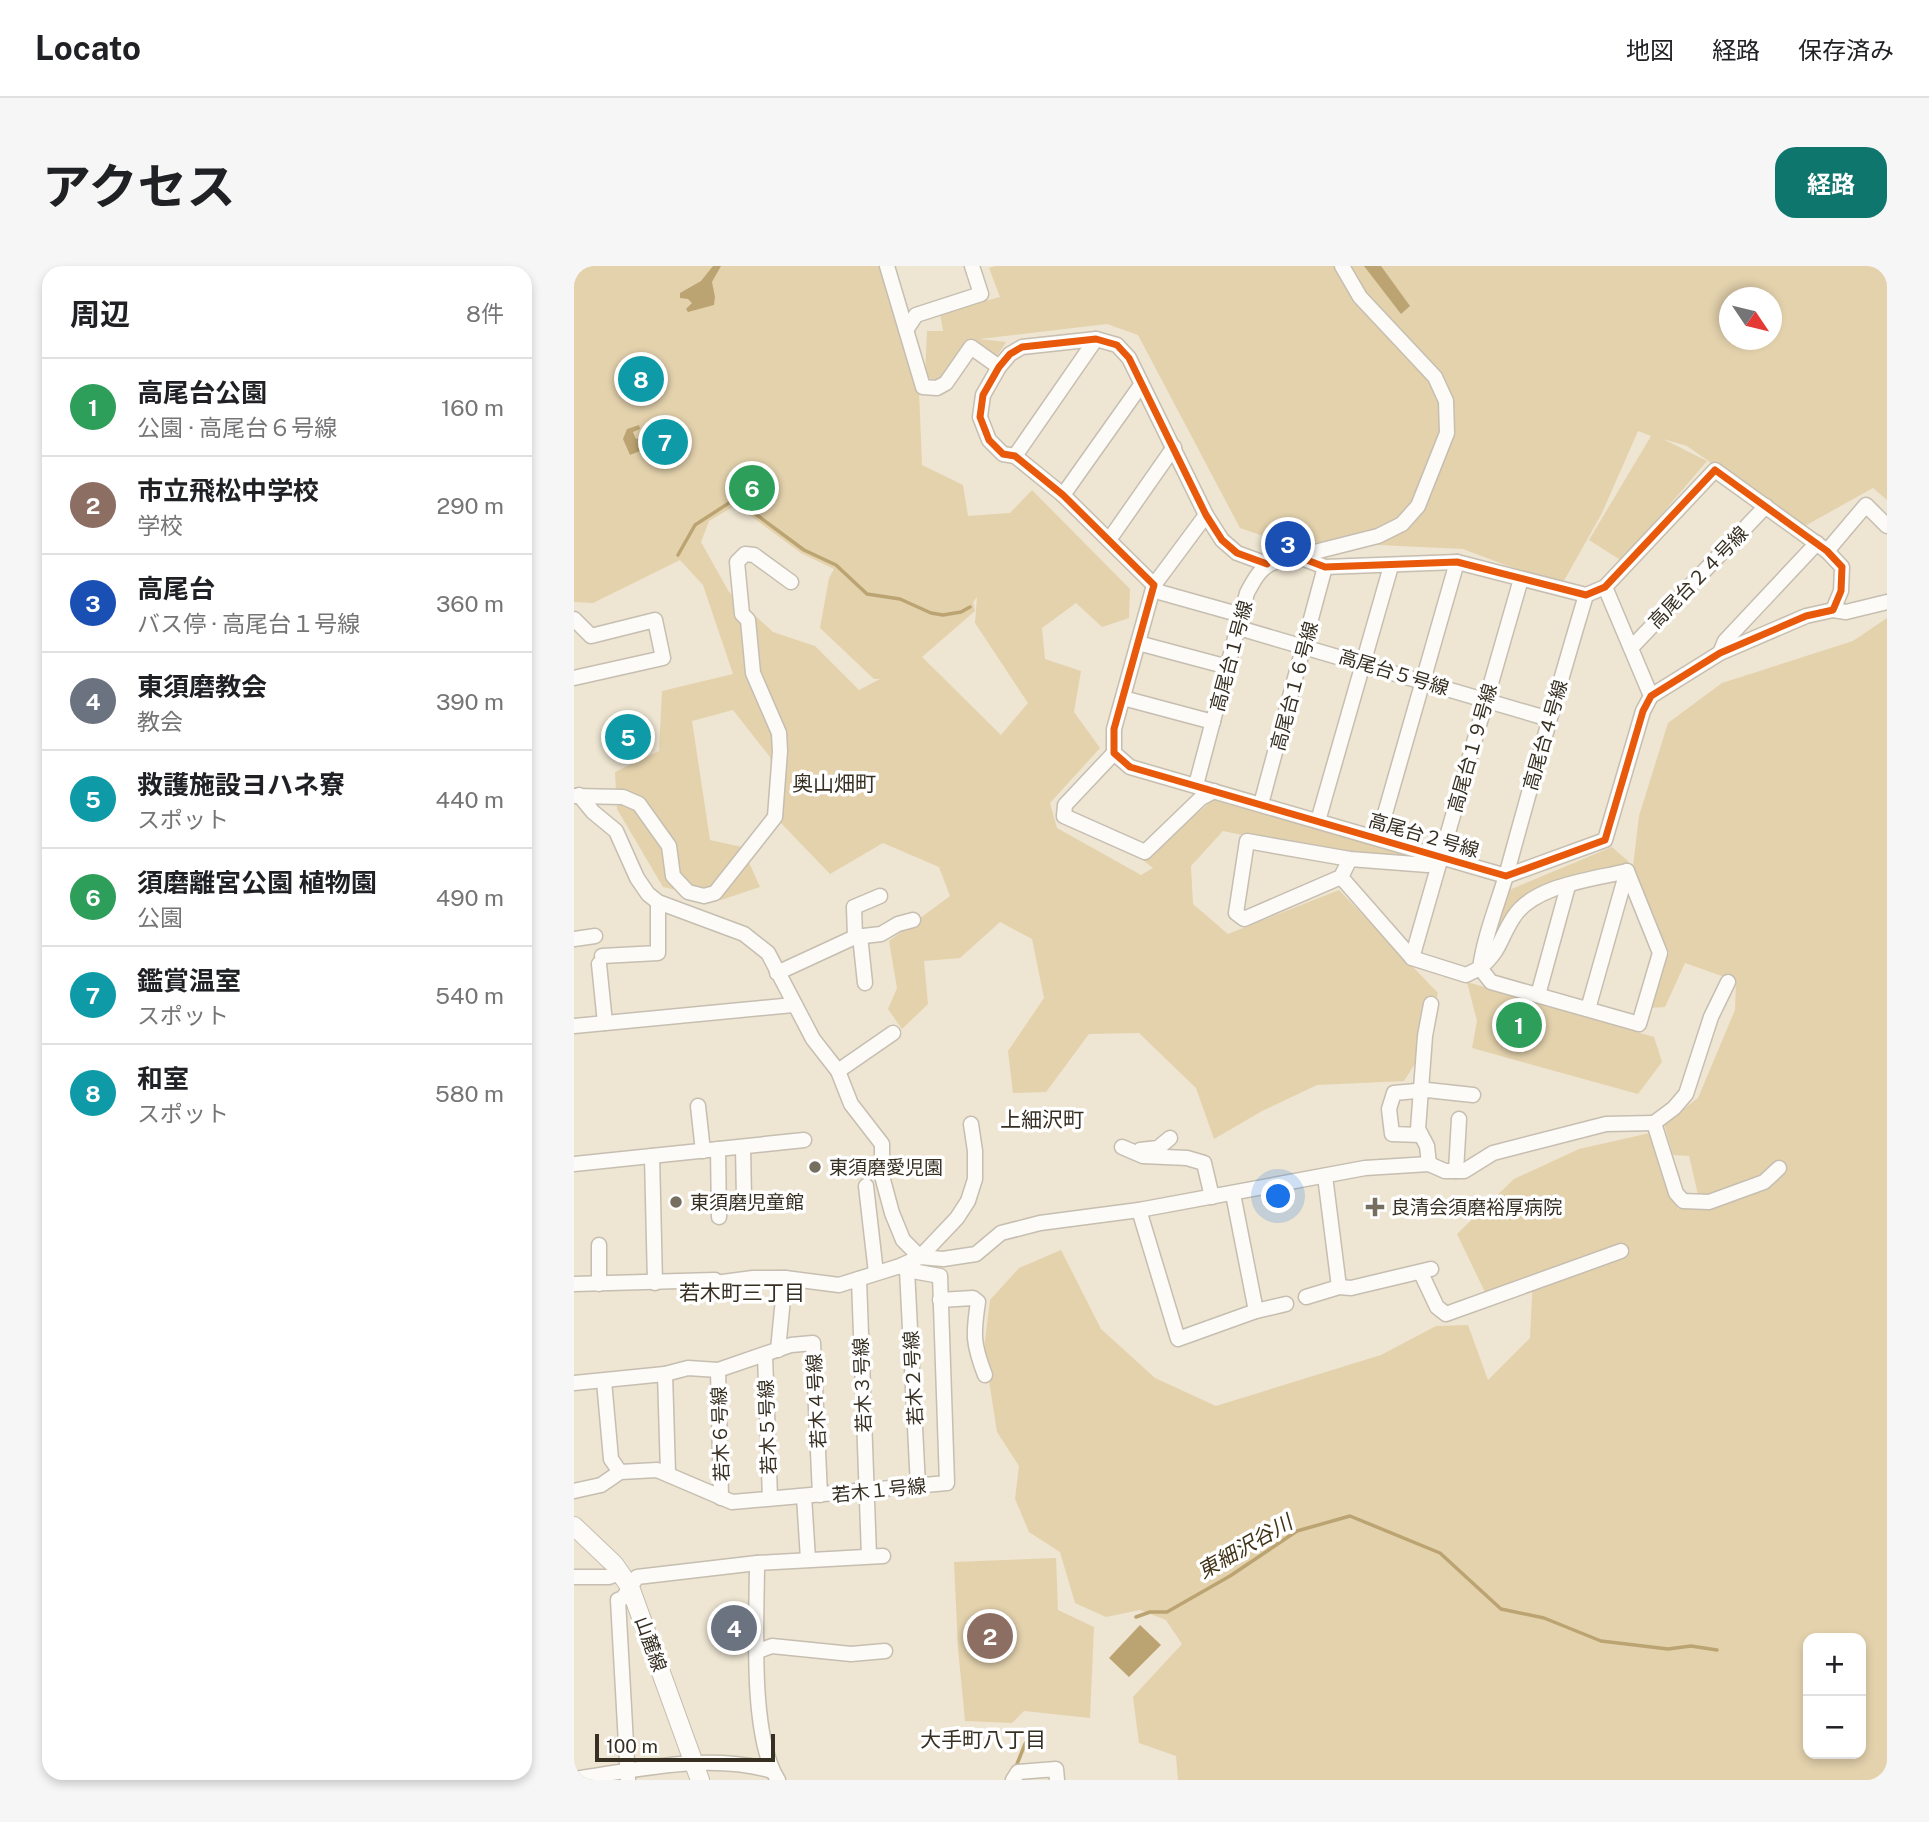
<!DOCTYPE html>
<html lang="ja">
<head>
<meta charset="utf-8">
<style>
	:root { --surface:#fff; --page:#f6f6f6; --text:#202124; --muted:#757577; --line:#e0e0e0; --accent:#0f766e }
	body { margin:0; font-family:"Public Sans","Noto Sans JP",sans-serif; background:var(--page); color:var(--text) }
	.controls { position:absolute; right:21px; bottom:21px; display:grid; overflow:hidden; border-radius:14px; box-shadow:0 4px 10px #0003 }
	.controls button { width:63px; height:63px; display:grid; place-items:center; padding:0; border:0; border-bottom:2px solid var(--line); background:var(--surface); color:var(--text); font:35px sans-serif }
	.compass { position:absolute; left:1145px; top:21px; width:63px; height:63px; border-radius:50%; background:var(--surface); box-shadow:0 4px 10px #0003; rotate:125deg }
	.scale { position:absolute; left:21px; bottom:18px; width:180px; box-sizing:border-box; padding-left:7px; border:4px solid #362f22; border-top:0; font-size:19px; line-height:24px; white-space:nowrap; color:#362f22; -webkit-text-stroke:5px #fff; paint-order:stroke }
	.you { position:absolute; left:705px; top:931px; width:24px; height:24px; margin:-18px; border:5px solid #fff; border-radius:50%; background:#1a73e8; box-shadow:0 0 0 10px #1a73e833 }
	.badge { display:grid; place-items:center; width:46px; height:46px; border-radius:50%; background:var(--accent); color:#fff; font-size:23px; font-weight:700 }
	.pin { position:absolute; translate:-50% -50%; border:4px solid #fff; box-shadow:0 2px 7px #0006 }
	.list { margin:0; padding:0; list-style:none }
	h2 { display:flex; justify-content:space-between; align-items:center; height:91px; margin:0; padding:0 28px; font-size:30px }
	h2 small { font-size:23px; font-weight:400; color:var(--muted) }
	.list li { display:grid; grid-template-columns:46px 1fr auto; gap:21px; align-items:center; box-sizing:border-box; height:98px; padding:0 28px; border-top:2px solid var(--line) }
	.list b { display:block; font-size:26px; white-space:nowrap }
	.list p { margin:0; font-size:23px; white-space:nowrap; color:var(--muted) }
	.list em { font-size:23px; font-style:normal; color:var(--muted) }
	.map { position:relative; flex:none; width:1313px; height:1514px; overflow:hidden; border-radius:21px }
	header { display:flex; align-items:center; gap:42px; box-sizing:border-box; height:98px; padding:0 35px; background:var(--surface); border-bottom:2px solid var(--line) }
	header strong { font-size:33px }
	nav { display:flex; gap:38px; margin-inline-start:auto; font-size:24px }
	.intro { display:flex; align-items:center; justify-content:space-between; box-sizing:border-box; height:168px; padding:0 42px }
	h1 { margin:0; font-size:49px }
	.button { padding:18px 32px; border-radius:21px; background:var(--accent); color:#fff; font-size:24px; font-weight:700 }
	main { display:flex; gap:42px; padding:0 42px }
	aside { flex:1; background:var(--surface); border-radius:21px; box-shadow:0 4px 10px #0003 }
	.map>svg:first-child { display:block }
</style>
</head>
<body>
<header>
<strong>Locato</strong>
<nav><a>地図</a><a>経路</a><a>保存済み</a></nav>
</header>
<div class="intro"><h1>アクセス</h1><a class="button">経路</a></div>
<main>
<aside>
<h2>周辺<small>8件</small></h2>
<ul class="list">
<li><span class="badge" style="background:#2e9e5b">1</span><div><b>高尾台公園</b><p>公園 · 高尾台６号線</p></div><em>160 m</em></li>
<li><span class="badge" style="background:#8d6e63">2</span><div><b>市立飛松中学校</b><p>学校</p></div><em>290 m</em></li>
<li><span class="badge" style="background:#1a4fb4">3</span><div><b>高尾台</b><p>バス停 · 高尾台１号線</p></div><em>360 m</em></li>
<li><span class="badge" style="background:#6b7280">4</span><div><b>東須磨教会</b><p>教会</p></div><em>390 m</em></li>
<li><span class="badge" style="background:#0f9aa8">5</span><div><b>救護施設ヨハネ寮</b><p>スポット</p></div><em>440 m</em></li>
<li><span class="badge" style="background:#2e9e5b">6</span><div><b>須磨離宮公園 植物園</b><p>公園</p></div><em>490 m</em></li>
<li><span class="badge" style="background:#0f9aa8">7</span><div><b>鑑賞温室</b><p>スポット</p></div><em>540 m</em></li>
<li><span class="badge" style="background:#0f9aa8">8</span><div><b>和室</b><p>スポット</p></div><em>580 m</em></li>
</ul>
</aside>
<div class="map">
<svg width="1313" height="1514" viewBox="0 0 1313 1514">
	<rect width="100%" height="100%" fill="#eee5d2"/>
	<g fill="#e4d2ad" fill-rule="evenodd">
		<path d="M0 0H305L325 68 345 124 348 199 389 219 394 250 436 247 458 224 556 323 555 352 528 361 502 337 468 362 471 393 507 405 500 446 526 482 476 537 483 562 567 609 579 602 569 594 641 532 854 594 780 592 649 565 617 600 619 638 654 668 765 624 864 727 851 782 830 815 743 819 688 845 640 873 622 822 565 767 515 768 472 826 439 827 434 785 470 732 458 673 426 656 386 692 350 695 354 738 328 763 314 743 323 722 315 675 376 630 365 601 309 577 256 608 206 556 196 491 159 444 118 455 136 574 168 581 186 621 147 634 89 621 43 543 41 506 85 485 88 425 159 408 129 319 106 294 19 337 0 336ZM162 239 227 287 260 303 255 312 246 362 300 413H306L285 424 241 380 199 366 155 326 127 276 135 255ZM403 331 401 357 454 437 427 469 348 391 401 345 399 336Z"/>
		<path d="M422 0H1313V234L1299 222 1229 261 1113 180 1089 173 1133 195 1048 295 1015 274 1077 170 1064 165 1028 247 987 320 889 283 701 274 666 262 564 69 533 58 405 73 432 76 421 93 397 79 369 116 351 111 353 65H369L366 47 426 31 415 2ZM1156 32H1198V74H1156Z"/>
		<path d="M1313 352V1514H604L602 1490 565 1477 559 1431 608 1378 592 1354 566 1344 532 1351 501 1337 486 1286 455 1266 441 1233 445 1200 423 1166 410 1083 416 1034 445 1002 487 984 527 1063 581 1112 642 1140 807 1089 862 1060 894 1059 914 1114 956 1072 959 1010 911 1026 883 968 940 913 1005 883 1076 867 1104 943 1126 937 1115 890 1099 889 1090 858 1124 832 1161 744 1162 715 1111 697 1091 741 1075 742 1095 687 1059 600 1065 550 1094 457 1148 417 1279 375ZM1234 1372H1287V1488H1234Z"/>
		<polygon points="1038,581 1055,596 946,634 913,684 935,624"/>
		<polygon points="893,716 1080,771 1088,796 1064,828 898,782 903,755"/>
		<polygon points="482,1292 484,1344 520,1361 516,1452 450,1445 438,1457 391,1455 384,1382 380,1296"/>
	</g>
	<g fill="#bba472">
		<polygon points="139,0 147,0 138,16 141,31 140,39 114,46 112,43 118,37 114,33 106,32 106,27 127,15"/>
		<polygon points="790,0 807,0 836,40 827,48"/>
		<polygon points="65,159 66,163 59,166 62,173 66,172 71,183 56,189 49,173 53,163"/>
		<polygon points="566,1359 587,1379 555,1411 535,1392"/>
	</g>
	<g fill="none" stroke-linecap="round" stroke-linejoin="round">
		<g stroke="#bba472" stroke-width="3.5">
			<polyline points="104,289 121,259 158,235 164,235 230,284 262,299 293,328 326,333 357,347 369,349 387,346 396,341"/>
			<polyline points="562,1351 576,1346 593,1346 656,1310 723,1265 776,1250 866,1287 927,1343 970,1352 1027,1375 1094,1383 1117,1380 1143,1384"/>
			<polyline points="441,1503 451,1478 460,1464"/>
		</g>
		<g stroke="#c6beb0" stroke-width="17">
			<g id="minor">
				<polyline points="313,0 349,121 363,122 372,117 397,81 425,101"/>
				<polyline points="332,64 342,49 407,28 398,0"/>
				<polyline points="441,190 522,73"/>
				<polyline points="489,229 567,119"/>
				<polyline points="632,249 580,319 585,326 667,349"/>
				<polyline points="535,274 600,181"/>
				<polyline points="1253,285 1292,239 1313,260"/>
				<polyline points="693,298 663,287 648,274 632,249 555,92 543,79 522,73 448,81 436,88 425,101 409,129 406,151 415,174 429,188 441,190 489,229 580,319 540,463 540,487 556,501 932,610 1031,574 1069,445 1077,430 1146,387 1232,350 1259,344 1267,325 1268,301 1253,285 1141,204 1031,321 1012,329 883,296 751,301 725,291"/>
				<polyline points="1031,321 1077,430"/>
				<polyline points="1259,344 1272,346 1313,336"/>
				<polyline points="0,353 17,370 81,354 89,392 0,412"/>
				<polyline points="665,362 975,453"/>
				<polyline points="564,377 654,401"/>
				<polyline points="1057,382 1192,240"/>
				<polyline points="1146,387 1151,375 1243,277"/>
				<polyline points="549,432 639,456"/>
				<polyline points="540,487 491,539 490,550 571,586 627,532 640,525"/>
				<path d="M622 519 673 327C680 314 686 301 701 296L804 270 828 258 844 240 873 167 872 135 861 111 786 31 768 0"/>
				<polyline points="5,529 19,546 42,565 63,612 74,628 84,636 170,668 194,687 239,773 264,805 277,838 308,878 308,910 318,947 329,974 346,991"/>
				<polyline points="0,530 49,531 65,538 95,580 99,610 114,626 130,630 141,627 201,551 206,485 205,467 179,407 174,354 168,348 163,296 171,288 180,289 217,316"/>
				<polyline points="687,538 751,301"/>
				<polyline points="744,555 817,300"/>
				<polyline points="804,572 883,296"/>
				<polyline points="776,593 767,611 670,653 662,647 673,575 776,593 854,599 867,591"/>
				<path d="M1053 605 1086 687 1065 758 917 716 906 702C927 684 925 674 939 652 959 619 1017 614 1053 605Z"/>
				<path d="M767 611 838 692 892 709 906 702C911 666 926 633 935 599 960 508 985 419 1012 329"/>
				<polyline points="286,670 291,717"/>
				<polyline points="281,671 280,641 306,630"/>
				<polyline points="0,673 21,670"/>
				<polyline points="28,690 84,687 84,636"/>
				<polyline points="838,692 947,313"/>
				<polyline points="25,698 31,757"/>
				<polyline points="203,707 281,671 307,668 324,658 339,654"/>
				<polyline points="964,729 994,620"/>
				<polyline points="1014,743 1053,605"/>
				<polyline points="0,760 219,739"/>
				<polyline points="264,805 319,767"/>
				<polyline points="124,840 129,885"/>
				<polyline points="1080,857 1102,927 1109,935 1135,936 1190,916 1205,902"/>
				<polyline points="1080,857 1100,842 1112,828 1137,751 1154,716"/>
				<polyline points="847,869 818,868 815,843 820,827 853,824 899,829"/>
				<polyline points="169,881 170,933"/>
				<polyline points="548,881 569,890 613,892 630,897 638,931"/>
				<polyline points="144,883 145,951"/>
				<polyline points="566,884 584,882 596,872"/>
				<polyline points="78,890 81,1017"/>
				<polyline points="0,898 230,874"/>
				<polyline points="855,898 853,880 844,863 851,770 857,738"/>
				<polyline points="882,905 885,853"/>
				<polyline points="751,910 765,1021"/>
				<polyline points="292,920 302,1007"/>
				<polyline points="659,928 682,1045"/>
				<polyline points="565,944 604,1073 682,1045 712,1038"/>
				<polyline points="346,991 369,993 402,988 427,967 466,957 565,944 791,902 855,898 871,905 890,905 919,887 1032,858 1080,857"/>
				<polyline points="333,1004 344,1220"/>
				<polyline points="847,1007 863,1041 872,1048 1047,985"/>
				<polyline points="285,1013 295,1290"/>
				<polyline points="0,1018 141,1014 141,1017 179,1012 211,1012 265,1019 326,1000 346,991 383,952 394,935 401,913 401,885 397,858"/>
				<polyline points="25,1018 25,979"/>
				<polyline points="732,1031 765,1021 777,1022 857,1003"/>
				<path d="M366 1034 399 1032 404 1036C399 1069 399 1078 411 1109"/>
				<polyline points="204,1084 211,1012"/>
				<polyline points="191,1089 196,1232"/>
				<polyline points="144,1104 147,1232"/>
				<polyline points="91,1108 94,1207"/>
				<polyline points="30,1115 37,1193 46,1206"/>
				<polyline points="0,1117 91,1108 114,1102 144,1104 217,1079 239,1077 246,1229"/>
				<polyline points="0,1225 27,1219 46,1206 83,1204 158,1236 373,1217 366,1010 333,1004 326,1000"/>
				<polyline points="230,1230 234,1293"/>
				<path d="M183 1297C183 1352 175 1469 204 1514"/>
				<polyline points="0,1311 35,1311 46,1307"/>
				<polyline points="184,1385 198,1380 277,1388 311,1385"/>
				<path d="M0 1513C63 1504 135 1486 198 1505"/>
				<polyline points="54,1514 44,1334 49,1332 63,1311 183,1297 309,1290"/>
				<polyline points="439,1514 444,1506 482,1503 483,1514"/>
			</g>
		</g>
		<g stroke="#c6beb0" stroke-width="20">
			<polyline id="major" points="0,1260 40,1298 56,1321 126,1514"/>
		</g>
		<use href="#minor" stroke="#fcfbf8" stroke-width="14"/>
		<use href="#major" stroke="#fcfbf8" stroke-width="18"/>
		<g stroke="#fff" stroke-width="11">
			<polyline id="cycleway" points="693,298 663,287 648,274 632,249 555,92 543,79 522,73 448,81 436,88 425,101 409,129 406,151 415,174 429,188 441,190 489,229 580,319 540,463 540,487 556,501 932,610 1031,574 1069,445 1077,430 1146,387 1232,350 1259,344 1267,325 1268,301 1253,285 1141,204 1031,321 1012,329 883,296 751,301 725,291"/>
		</g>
		<use href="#cycleway" stroke="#e8590c" stroke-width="7"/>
	</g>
	<g fill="#766f60" stroke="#fff" stroke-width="2.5">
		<circle cx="241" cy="901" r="7"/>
		<circle cx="102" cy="936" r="7"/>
		<path d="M797.5 930.5h7v7h7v7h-7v7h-7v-7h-7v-7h7z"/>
	</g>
	<g text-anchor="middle" stroke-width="7" stroke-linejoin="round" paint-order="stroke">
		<g font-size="19" fill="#362f22" stroke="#fff">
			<text transform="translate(1124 311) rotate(-46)" y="7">高尾台２４号線</text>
			<text transform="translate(657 390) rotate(-75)" y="7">高尾台１号線</text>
			<text transform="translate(820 406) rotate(17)" y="7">高尾台５号線</text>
			<text transform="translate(720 420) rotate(-75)" y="7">高尾台１６号線</text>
			<text transform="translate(971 469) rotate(-74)" y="7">高尾台４号線</text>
			<text transform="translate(898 482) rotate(-74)" y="7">高尾台１９号線</text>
			<text transform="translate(850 569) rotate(16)" y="7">高尾台２号線</text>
			<text transform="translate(339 1112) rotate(-93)" y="7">若木２号線</text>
			<text transform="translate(288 1119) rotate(-92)" y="7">若木３号線</text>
			<text transform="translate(242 1135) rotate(-93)" y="7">若木４号線</text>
			<text transform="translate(193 1161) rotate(-92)" y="7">若木５号線</text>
			<text transform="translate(146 1168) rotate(-92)" y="7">若木６号線</text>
			<text transform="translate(305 1224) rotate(-6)" y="7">若木１号線</text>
			<text transform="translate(77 1378) rotate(70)" y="7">山麓線</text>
		</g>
		<g font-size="19" fill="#362f22" stroke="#fff" text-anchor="start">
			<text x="255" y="908">東須磨愛児園</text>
			<text x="116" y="943">東須磨児童館</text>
			<text x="817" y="948">良清会須磨裕厚病院</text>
		</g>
		<g font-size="21" fill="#362f22" stroke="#fff">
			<text x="260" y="525">奥山畑町</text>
			<text x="468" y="861">上細沢町</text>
			<text x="168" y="1034">若木町三丁目</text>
			<text x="409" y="1481">大手町八丁目</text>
		</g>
		<g font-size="21" font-style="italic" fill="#3f3215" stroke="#fff">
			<text transform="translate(671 1281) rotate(-30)" y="7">東細沢谷川</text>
		</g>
	</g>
</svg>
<div class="controls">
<button>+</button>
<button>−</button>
</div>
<svg class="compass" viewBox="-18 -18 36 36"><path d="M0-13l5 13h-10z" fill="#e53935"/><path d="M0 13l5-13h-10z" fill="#757577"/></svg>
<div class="scale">100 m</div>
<div class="you"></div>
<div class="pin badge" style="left:945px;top:759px;background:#2e9e5b">1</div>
<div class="pin badge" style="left:416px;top:1370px;background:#8d6e63">2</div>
<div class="pin badge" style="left:714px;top:278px;background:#1a4fb4">3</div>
<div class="pin badge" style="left:160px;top:1362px;background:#6b7280">4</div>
<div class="pin badge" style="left:54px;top:471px;background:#0f9aa8">5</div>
<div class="pin badge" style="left:178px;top:222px;background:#2e9e5b">6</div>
<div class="pin badge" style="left:91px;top:176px;background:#0f9aa8">7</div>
<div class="pin badge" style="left:67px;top:113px;background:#0f9aa8">8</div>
</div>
</main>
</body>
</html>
